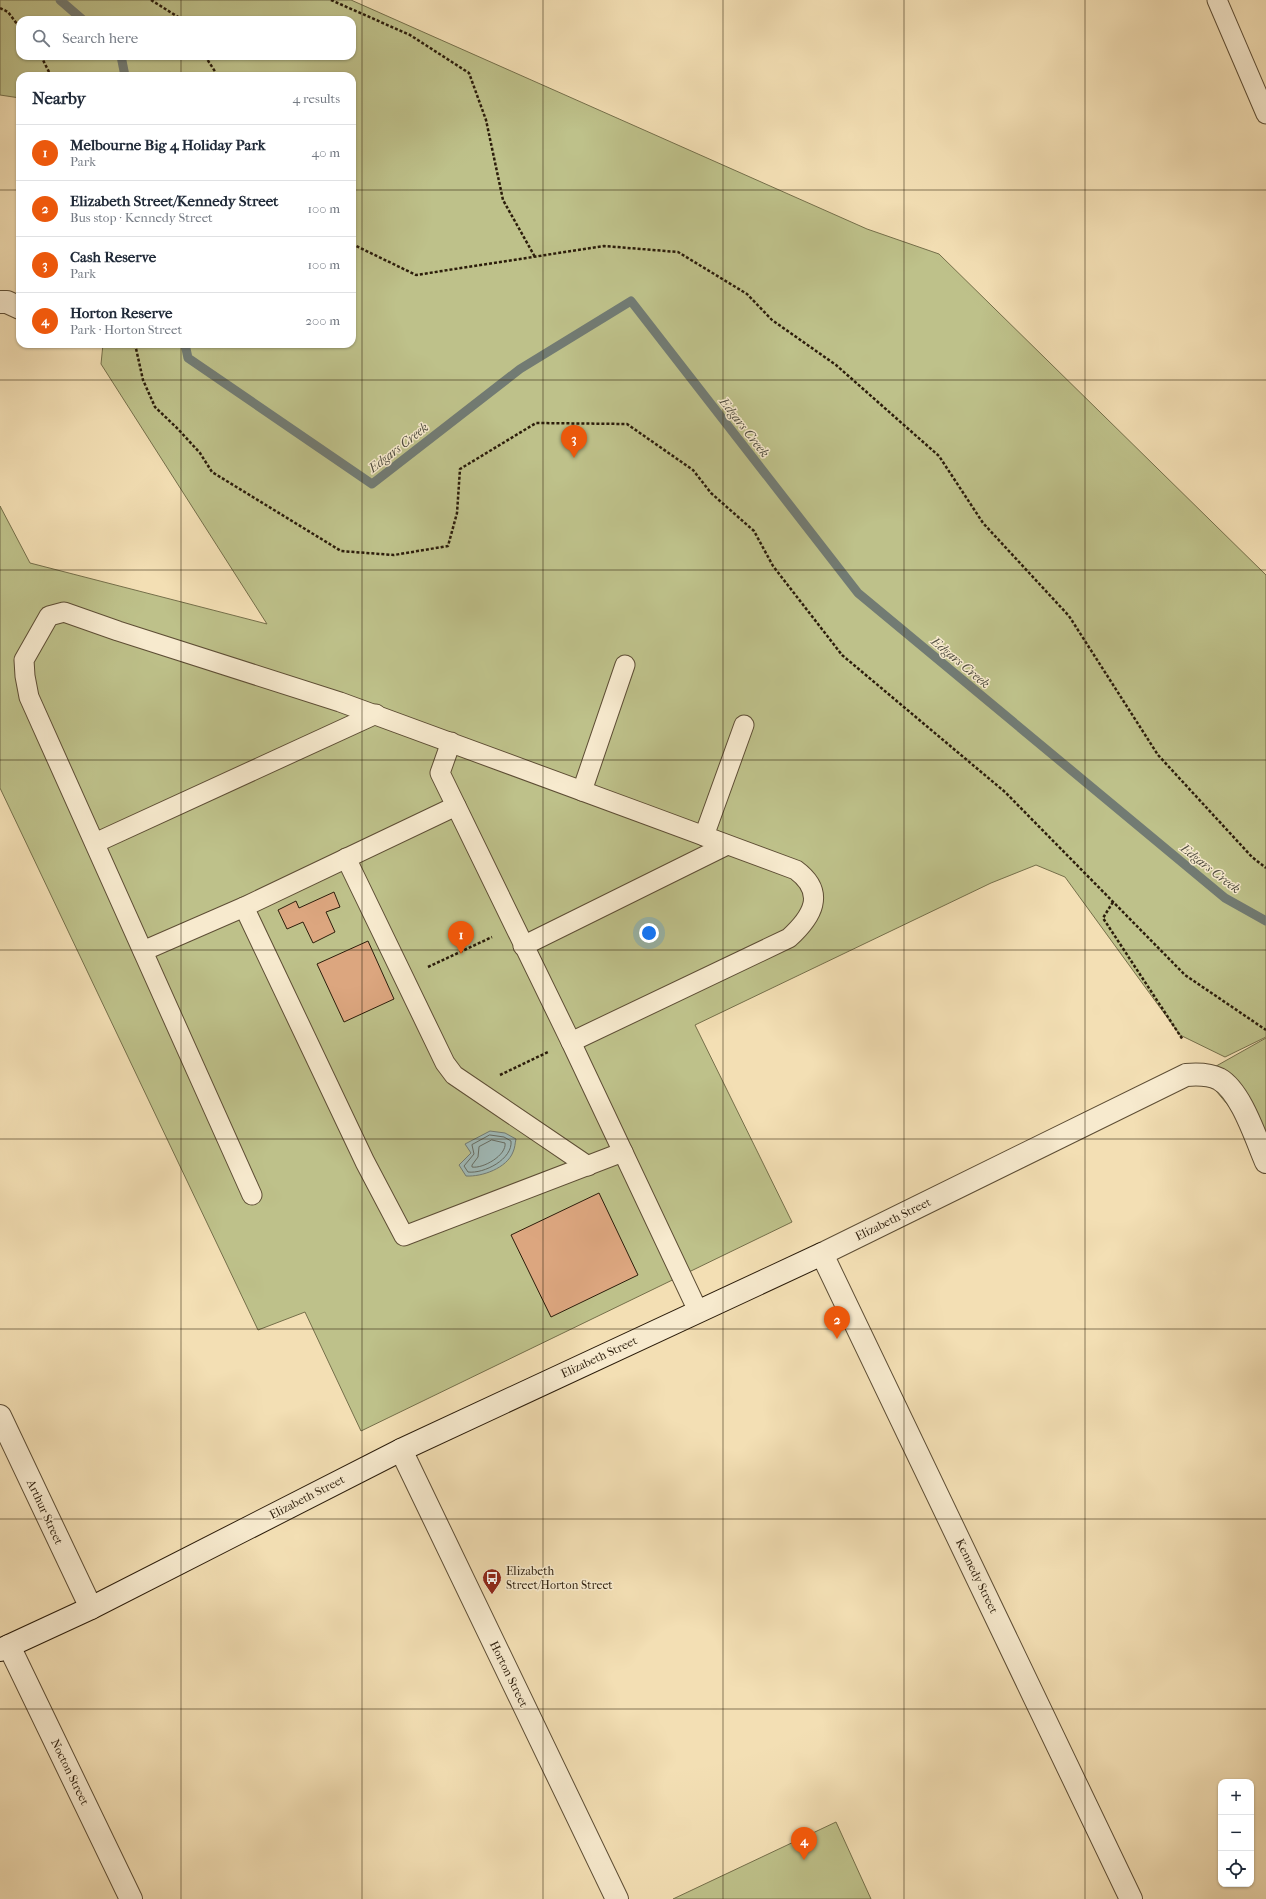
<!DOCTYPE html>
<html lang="en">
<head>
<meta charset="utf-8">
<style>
	:root { --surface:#fff; --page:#f6f6f7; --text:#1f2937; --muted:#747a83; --line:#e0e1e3; --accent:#ea580c }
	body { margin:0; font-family:"IM FELL French Canon",serif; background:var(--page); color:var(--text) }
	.controls { position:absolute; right:12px; bottom:12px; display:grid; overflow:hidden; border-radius:8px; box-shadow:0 1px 3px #0004 }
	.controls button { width:36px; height:36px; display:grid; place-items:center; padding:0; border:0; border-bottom:1px solid var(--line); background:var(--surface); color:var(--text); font:20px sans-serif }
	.you { position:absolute; left:649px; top:933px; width:14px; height:14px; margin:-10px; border:3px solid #fff; border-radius:50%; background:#1a73e8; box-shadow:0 0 0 6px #1a73e833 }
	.badge { display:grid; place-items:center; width:26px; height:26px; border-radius:50%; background:var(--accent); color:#fff; font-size:13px; font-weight:700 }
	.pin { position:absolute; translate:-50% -33px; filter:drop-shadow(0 1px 2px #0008) }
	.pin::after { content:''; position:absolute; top:21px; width:14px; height:12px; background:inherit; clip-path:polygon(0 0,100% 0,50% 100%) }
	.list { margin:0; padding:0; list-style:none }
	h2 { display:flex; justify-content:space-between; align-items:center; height:52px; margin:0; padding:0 16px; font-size:17px }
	h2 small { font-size:13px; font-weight:400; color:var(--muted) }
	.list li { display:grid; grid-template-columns:26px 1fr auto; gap:12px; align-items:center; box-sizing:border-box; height:56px; padding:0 16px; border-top:1px solid var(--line) }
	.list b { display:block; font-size:15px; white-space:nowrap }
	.list p { margin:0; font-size:13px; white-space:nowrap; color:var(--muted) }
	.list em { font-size:13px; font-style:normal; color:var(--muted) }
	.icon { flex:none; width:22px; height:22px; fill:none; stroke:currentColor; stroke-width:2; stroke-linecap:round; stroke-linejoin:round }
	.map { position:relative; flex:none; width:1266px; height:1899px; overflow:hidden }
	.search { position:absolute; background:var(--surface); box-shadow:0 1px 3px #0004; left:16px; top:16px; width:340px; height:44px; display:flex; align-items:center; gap:10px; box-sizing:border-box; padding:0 14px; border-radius:12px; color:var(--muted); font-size:15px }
	.panel { position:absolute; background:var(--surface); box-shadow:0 1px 3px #0004; left:16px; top:72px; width:340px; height:276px; border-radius:12px }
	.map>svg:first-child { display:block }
</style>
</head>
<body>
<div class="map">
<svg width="1266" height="1899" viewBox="0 0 1266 1899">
	<rect width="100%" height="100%" fill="#f3dfb4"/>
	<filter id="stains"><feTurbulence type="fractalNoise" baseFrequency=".005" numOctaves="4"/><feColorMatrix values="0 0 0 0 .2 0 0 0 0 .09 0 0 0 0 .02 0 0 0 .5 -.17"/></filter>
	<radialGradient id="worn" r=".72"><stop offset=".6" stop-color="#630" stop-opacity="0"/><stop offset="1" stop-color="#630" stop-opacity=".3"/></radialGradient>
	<g fill="#bec18a" stroke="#756f4a" fill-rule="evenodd">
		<path d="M0 0H351L867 229 939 254 1266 575V1037L1225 1057 1180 1035 1065 877 1036 865 991 883 695 1025 792 1222 361 1431 305 1312 258 1330 0 788V506L30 563 267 624 101 364 103 344H352V76H20V98L0 95ZM20 20H352V56H20Z"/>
		<polygon points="1266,1038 1266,1151 1202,1074"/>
		<polygon points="836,1822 871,1899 673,1899"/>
	</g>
	<path fill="#a0bab8" stroke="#727b73" d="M490 1131 505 1133 516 1139C515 1143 515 1148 513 1152 507 1168 482 1177 466 1176L459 1165 471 1153 465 1144Z"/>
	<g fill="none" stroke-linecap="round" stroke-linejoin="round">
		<g stroke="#666c62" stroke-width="1">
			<path d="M490 1135 504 1137 511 1141C513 1159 484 1174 468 1172L464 1166 474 1154 472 1145Z"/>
			<path d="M492 1140 505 1143C507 1155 483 1169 472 1167V1165L478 1157 479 1147Z"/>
		</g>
		<g stroke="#727b73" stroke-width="9">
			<polyline points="60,0 83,20"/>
			<polyline points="121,56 125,76"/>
			<polyline points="185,344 188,358 372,484 520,369 631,301 858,593 1225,898 1266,921"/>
		</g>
	</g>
	<g fill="#dca67f" stroke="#2c1d0b">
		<polygon points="334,892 340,907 326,912 335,932 313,943 303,922 287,929 278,910 296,901 299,908"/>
		<polygon points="368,941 394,999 344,1022 317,964"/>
		<polygon points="599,1193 638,1275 551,1317 511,1235"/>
	</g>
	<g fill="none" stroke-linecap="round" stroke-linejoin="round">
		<g stroke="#5e4e35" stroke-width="21">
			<g id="lane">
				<polyline points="1217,0 1266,114"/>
				<polyline points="582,791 625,665"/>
				<polyline points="704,836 744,725"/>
				<polyline points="95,843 376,714"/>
				<polyline points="346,858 445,1063 454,1075 588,1166"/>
				<polyline points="244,907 365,1162 404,1236 623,1152"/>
				<polyline points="523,946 727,845"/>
				<polyline points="143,951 244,907 456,806"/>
				<polyline points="571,1042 698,1311"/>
				<path d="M252 1195 29 697 25 676 24 660 49 616 64 612 118 631 340 702C493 757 644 814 796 870 827 893 812 917 789 938L571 1042 440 773 451 742"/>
			</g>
		</g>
		<g stroke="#5e4e35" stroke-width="24">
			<g id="street">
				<polyline points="0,302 7,302 20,308"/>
				<polyline points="0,1416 91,1608"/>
				<polyline points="401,1450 617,1899"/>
				<polyline points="9,1646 131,1899"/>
				<path d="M1131 1899 822 1254 1186 1075C1197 1074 1209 1074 1219 1079 1241 1091 1256 1139 1266 1162"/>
			</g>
		</g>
		<g stroke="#2c1d0b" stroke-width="24">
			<polyline id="secondary" points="0,1650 91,1608 401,1450 822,1254"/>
		</g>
		<g stroke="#2c1d0b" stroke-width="2.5" stroke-dasharray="3 2" stroke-linecap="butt">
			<polyline points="151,0 183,20"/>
			<polyline points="331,0 410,35 469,73 486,120 503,200 535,257"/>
			<polyline points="0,8 8,12 20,28"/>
			<polyline points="41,56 51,76"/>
			<polyline points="205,56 218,76"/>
			<polyline points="352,244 416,275 604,246 678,252 747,294 772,320 836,365 939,456 983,523 1069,616 1158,755 1252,857 1266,868"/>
			<polyline points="122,344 135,347"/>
			<polyline points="135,344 143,380 155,407 178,429 200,453 212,472 341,551 394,555 448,546 457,513 460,469 536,423 627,424 693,470 711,493 754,531 773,566 842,655 1005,792 1185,975 1266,1030"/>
			<polyline points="1113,902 1103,918 1183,1040"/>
			<polyline points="428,967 492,937"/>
			<polyline points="500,1075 548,1052"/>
		</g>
		<use href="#lane" stroke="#f7eace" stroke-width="19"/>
		<use href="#street" stroke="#f7eace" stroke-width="22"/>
		<use href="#secondary" stroke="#f7eace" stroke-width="22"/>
	</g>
	<path fill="none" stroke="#2c1d0b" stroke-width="1" stroke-opacity="0.55" d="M181 0V20M362 0V1899M543 0V1899M723 0V1899M904 0V1899M1085 0V1899M181 56V76M0 190H20M352 190H1266M181 344V1899M0 380H1266M0 570H1266M0 760H1266M0 950H1266M0 1139H1266M0 1329H1266M0 1519H1266M0 1709H1266"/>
	<defs>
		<g id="bus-pin" transform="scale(1)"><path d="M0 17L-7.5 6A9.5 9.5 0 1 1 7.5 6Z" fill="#8f2418" stroke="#f7eace"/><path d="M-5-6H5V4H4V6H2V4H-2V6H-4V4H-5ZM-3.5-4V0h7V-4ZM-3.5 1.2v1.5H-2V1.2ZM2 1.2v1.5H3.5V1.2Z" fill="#fff"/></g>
	</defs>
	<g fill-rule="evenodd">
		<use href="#bus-pin" x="492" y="1578"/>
	</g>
	<g text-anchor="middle" stroke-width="3" stroke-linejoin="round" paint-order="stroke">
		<g font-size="12" fill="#2c1d0b" stroke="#f7eace">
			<text transform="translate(893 1219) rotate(-26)" y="4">Elizabeth Street</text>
			<text transform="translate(599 1357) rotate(-25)" y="4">Elizabeth Street</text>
			<text transform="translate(307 1497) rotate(-27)" y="4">Elizabeth Street</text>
			<text transform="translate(45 1512) rotate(65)" y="4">Arthur Street</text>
			<text transform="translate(977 1576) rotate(64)" y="4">Kennedy Street</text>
			<text transform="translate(509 1674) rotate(64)" y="4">Horton Street</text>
			<text transform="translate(70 1772) rotate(64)" y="4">Nocton Street</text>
		</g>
		<g font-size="12" fill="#2c1d0b" stroke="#f7eace" text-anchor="start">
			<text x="506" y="1575">Elizabeth<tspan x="506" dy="14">Street/Horton Street</tspan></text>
		</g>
		<g font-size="13" font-style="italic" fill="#4f4c3f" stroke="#f7eace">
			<text transform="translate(745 427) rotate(52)" y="5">Edgars Creek</text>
			<text transform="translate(398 447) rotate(-38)" y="5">Edgars Creek</text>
			<text transform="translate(961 662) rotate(40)" y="5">Edgars Creek</text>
			<text transform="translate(1211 868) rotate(38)" y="5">Edgars Creek</text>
		</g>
	</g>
	<rect width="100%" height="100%" filter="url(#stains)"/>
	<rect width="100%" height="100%" fill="url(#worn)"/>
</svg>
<div class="controls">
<button>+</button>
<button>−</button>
<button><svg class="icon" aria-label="locate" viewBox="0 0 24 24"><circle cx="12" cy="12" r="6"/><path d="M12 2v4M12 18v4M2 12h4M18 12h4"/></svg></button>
</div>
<div class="you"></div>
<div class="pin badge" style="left:461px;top:954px">1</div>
<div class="pin badge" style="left:837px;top:1339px">2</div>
<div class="pin badge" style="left:574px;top:458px">3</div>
<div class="pin badge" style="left:804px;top:1860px">4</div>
<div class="search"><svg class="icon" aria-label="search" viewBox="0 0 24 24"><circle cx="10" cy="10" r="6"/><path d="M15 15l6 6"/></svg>Search here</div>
<section class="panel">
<h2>Nearby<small>4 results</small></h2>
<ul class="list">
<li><span class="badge">1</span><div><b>Melbourne Big 4 Holiday Park</b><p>Park</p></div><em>40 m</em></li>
<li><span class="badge">2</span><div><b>Elizabeth Street/Kennedy Street</b><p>Bus stop · Kennedy Street</p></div><em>100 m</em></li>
<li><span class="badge">3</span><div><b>Cash Reserve</b><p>Park</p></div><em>100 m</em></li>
<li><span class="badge">4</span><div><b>Horton Reserve</b><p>Park · Horton Street</p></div><em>200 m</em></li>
</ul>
</section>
</div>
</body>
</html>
